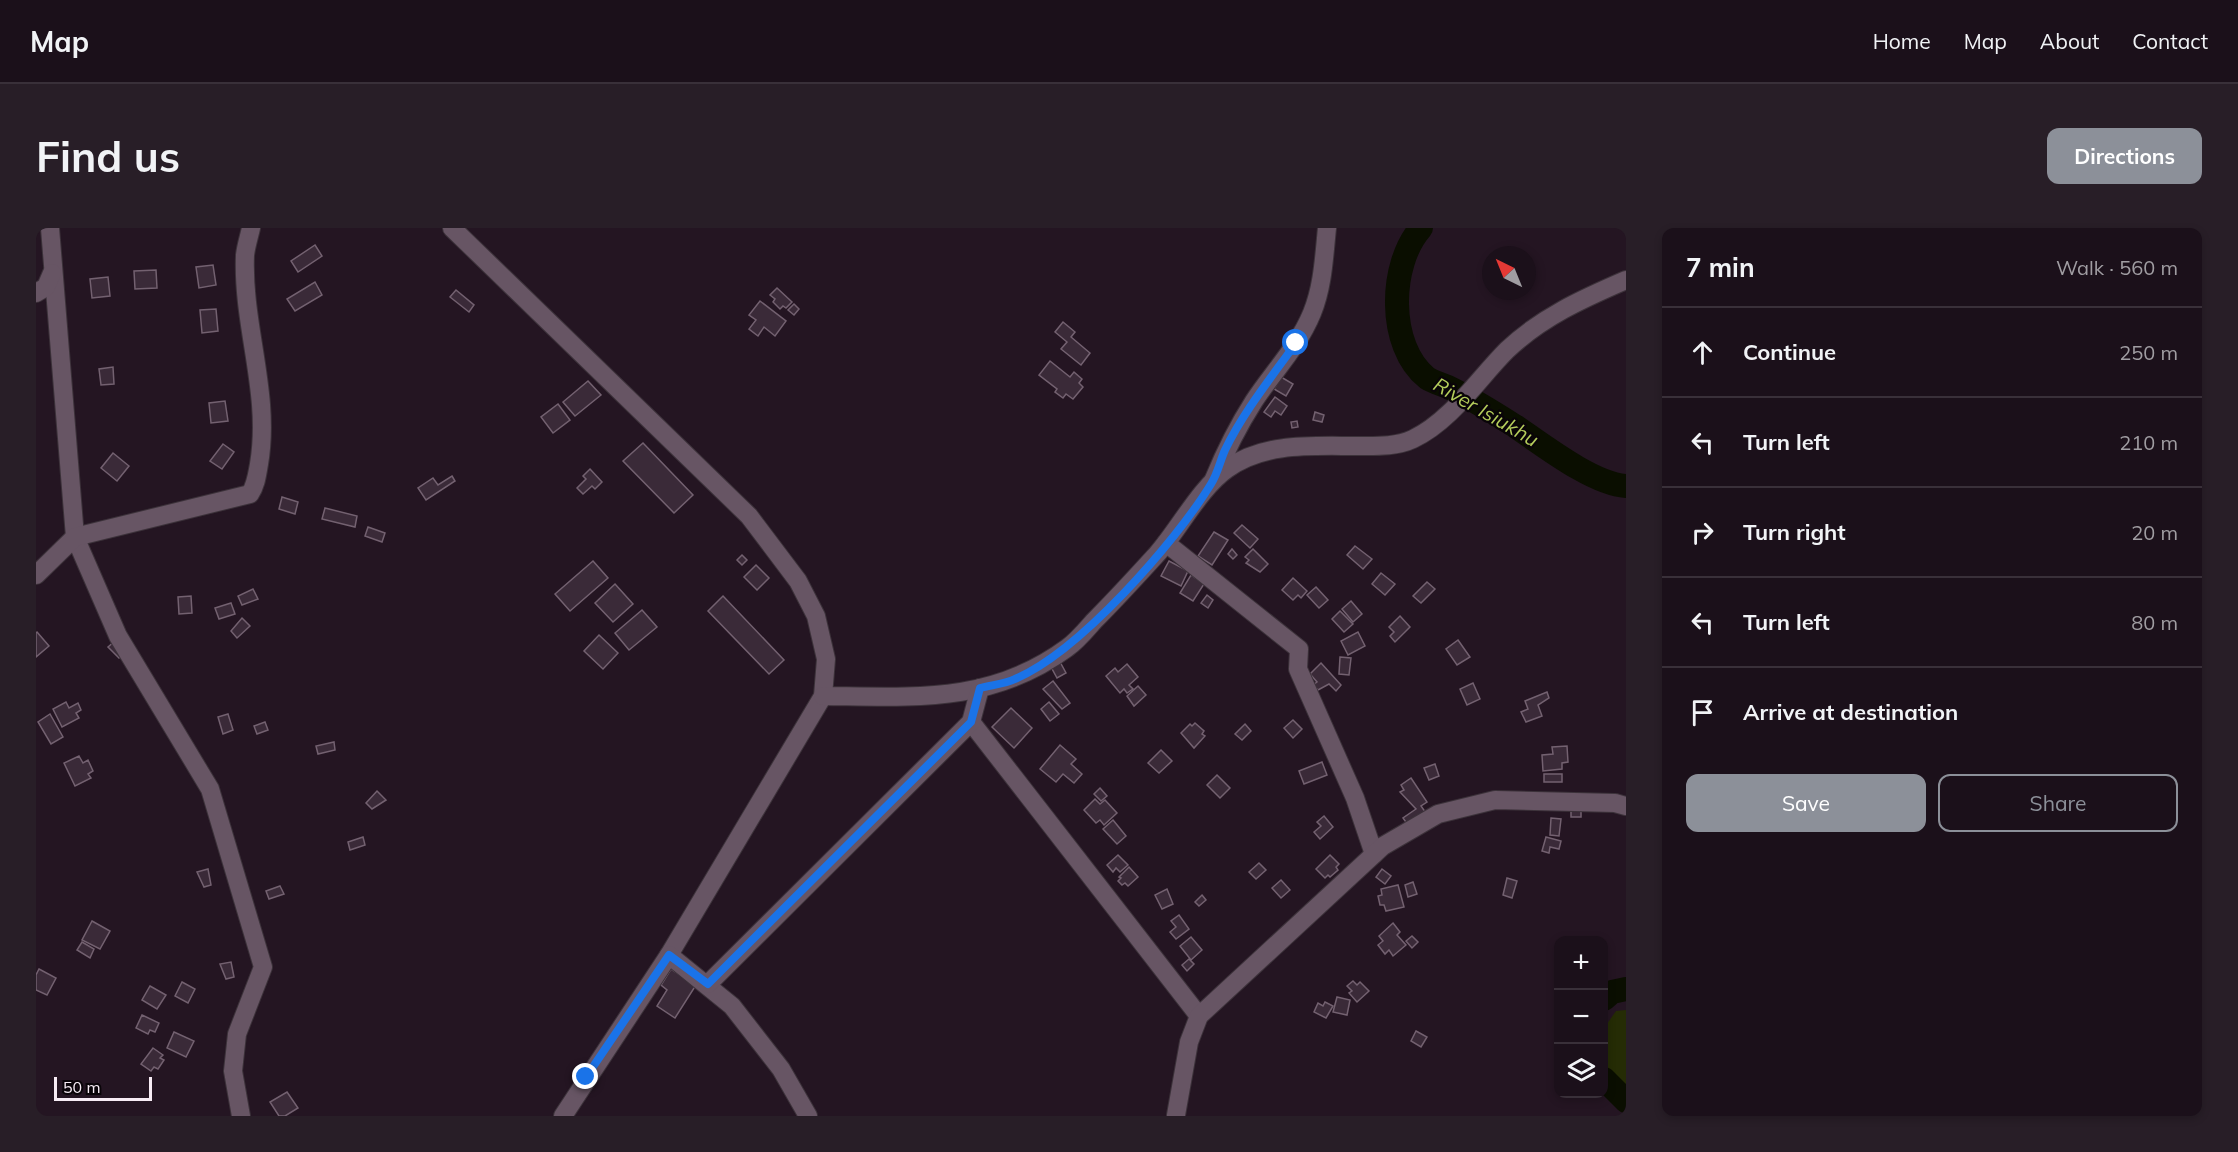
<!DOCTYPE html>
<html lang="en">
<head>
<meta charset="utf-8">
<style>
	:root { --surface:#1b101a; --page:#281e27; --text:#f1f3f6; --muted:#a09da2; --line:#393039; --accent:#8c9099 }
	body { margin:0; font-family:Mulish,sans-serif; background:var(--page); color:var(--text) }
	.controls { position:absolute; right:18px; bottom:18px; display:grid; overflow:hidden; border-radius:12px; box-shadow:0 3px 9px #0003 }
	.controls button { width:54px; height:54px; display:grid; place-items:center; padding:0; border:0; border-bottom:2px solid var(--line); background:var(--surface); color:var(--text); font:30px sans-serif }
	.compass { position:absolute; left:1446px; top:18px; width:54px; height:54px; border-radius:50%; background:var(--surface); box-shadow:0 3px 9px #0003; rotate:317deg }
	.scale { position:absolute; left:18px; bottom:15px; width:98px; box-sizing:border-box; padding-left:6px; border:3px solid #f7ecf5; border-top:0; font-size:16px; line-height:21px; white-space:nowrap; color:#f7ecf5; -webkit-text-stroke:4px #090408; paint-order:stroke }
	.stop { position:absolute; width:18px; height:18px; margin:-14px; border:4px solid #1a73e8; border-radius:50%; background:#fff }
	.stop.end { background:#1a73e8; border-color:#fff; box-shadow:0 2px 6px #0008 }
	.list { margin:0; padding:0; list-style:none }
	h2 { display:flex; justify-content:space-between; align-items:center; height:78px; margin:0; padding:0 24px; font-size:26px }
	h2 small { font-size:20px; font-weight:400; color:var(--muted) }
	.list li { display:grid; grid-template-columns:39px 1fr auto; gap:18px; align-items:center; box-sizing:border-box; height:90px; padding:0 24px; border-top:2px solid var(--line) }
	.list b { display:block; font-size:22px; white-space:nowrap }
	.list em { font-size:20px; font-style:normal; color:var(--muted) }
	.actions { display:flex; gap:12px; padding:18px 24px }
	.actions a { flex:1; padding:14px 0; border:2px solid var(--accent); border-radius:12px; text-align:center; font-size:21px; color:var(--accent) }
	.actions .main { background:var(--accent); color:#fff }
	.icon { flex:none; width:33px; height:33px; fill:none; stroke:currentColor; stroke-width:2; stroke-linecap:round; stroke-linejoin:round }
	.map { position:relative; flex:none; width:1590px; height:888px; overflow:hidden; border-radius:12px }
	header { display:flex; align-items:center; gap:36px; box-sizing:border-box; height:84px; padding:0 30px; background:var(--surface); border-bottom:2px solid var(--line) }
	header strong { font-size:28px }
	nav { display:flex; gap:33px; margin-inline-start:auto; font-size:21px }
	.intro { display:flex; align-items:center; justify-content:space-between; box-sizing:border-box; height:144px; padding:0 36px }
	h1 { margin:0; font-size:42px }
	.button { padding:15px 27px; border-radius:12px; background:var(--accent); color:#fff; font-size:21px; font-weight:700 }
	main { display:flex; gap:36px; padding:0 36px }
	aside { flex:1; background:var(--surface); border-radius:12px; box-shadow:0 3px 9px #0003 }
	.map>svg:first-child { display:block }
</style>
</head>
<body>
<header>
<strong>Map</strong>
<nav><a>Home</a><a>Map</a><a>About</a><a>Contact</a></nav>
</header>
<div class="intro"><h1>Find us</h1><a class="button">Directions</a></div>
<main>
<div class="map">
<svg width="1590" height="888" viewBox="0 0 1590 888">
	<rect width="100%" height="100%" fill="#241522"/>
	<polygon fill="#252c05" points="1590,782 1590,860 1568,841 1568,800 1580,783"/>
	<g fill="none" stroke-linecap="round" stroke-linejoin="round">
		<g stroke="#0a0e00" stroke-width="24">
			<path d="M1385 0C1353 36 1351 118 1391 150 1397 154 1405 156 1412 159 1435 170 1457 184 1479 198 1507 217 1557 256 1590 258"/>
			<polyline points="1568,771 1576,764 1590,761"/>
			<polyline points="1568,851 1590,873"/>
		</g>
	</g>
	<g fill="#3a2a38" stroke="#736170" stroke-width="1.5">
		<polygon points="279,17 286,28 262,44 255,33"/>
		<polygon points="177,37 180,57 163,60 160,39"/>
		<polygon points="120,42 121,60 99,61 98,43"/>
		<polygon points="72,49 74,68 56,70 54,51"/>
		<polygon points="279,54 286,67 259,83 251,71"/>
		<polygon points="741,60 756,74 750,80 747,78 744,81 737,74 739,71 734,67"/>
		<polygon points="420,62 438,77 433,84 414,69"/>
		<polygon points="724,73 750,93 739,108 728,99 722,108 713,101 720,92 713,87"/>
		<polygon points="758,76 763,81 758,87 752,82"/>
		<polygon points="180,81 182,103 166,105 164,82"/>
		<polygon points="1027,94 1039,104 1035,109 1054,125 1045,137 1025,121 1031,114 1019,104"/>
		<polygon points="1014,133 1034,149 1038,144 1046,151 1043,155 1047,159 1037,171 1030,166 1027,170 1019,164 1021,161 1003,147"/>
		<polygon points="77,139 78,156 65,157 63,141"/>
		<polygon points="1245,149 1257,156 1250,168 1238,161"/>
		<polygon points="552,153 565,167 539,188 527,174"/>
		<polygon points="1239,169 1251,178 1245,187 1239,183 1235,189 1228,184"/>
		<polygon points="189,173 192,193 175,195 173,175"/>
		<polygon points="522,176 534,192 517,205 505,189"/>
		<polygon points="1279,184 1288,187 1286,194 1277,192"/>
		<polygon points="1261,193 1262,199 1256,200 1255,194"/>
		<polygon points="607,215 657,267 638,285 587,233"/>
		<polygon points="187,216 198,224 186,241 174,233"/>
		<polygon points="77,225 93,238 81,253 65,240"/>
		<polygon points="554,241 566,254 559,261 556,258 547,266 541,260 550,251 547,248"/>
		<polygon points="416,248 419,253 390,272 382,260 397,250 402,257"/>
		<polygon points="246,269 262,274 259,286 243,281"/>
		<polygon points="289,280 321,288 319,299 286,291"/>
		<polygon points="1206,297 1222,311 1214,320 1198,305"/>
		<polygon points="332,299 349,305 346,314 329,308"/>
		<polygon points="1178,304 1192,312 1176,337 1162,328"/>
		<polygon points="1319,318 1336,331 1327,341 1311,327"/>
		<polygon points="1196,321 1201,327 1197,331 1192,326"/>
		<polygon points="1217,321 1232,336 1224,344 1210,335 1213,332 1209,329"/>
		<polygon points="706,327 711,332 706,337 701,332"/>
		<polygon points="557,333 572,350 534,383 519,366"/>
		<polygon points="1133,333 1152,343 1145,358 1125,348"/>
		<polygon points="720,337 733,350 721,362 708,349"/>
		<polygon points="1345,345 1359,356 1349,367 1336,356"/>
		<polygon points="1155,347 1168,356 1157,373 1144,365"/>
		<polygon points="1257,350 1271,363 1265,370 1262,367 1257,372 1246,362"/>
		<polygon points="1391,354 1399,361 1385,375 1377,368"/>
		<polygon points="579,356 597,376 577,394 559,375"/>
		<polygon points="1280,359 1292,372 1283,380 1271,367"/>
		<polygon points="217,361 222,371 206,377 202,368"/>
		<polygon points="1171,367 1177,372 1172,380 1165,375"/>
		<polygon points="155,368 156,385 143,386 142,369"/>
		<polygon points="687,368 748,432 733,446 672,383"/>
		<polygon points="1315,373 1326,386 1317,394 1306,381"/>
		<polygon points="195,375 199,386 183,391 179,380"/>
		<polygon points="606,382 621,399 593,422 579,405"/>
		<polygon points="1304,383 1317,396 1308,404 1296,391"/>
		<polygon points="1364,388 1374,399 1359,414 1354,408 1358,404 1353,399"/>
		<polygon points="206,390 214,398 201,410 195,403"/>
		<polygon points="1,404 13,418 0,429 0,405"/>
		<polygon points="1322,404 1329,418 1312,427 1305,413"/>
		<polygon points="563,407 582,425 567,441 548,423"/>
		<polygon points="80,412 90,424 83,430 72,419"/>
		<polygon points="1422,412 1434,429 1421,437 1410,421"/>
		<polygon points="1304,429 1315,430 1313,447 1303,446"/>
		<polygon points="1023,432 1030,445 1021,450 1014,437"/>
		<polygon points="1285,435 1305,457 1300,463 1293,456 1282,462 1277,457 1281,454 1274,446"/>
		<polygon points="1091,436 1102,449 1093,457 1097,461 1091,465 1088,461 1084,465 1070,448 1079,440 1082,444"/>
		<polygon points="1017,453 1034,475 1026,481 1007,461"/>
		<polygon points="1437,455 1444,471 1431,477 1424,461"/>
		<polygon points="1102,458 1110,467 1098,478 1091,468"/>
		<polygon points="1511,464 1513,470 1502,477 1506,488 1490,494 1485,484 1492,481 1489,473"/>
		<polygon points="30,474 33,480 42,475 45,482 40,485 43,490 26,499 17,481"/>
		<polygon points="1013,474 1023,486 1014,493 1005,481"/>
		<polygon points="975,480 996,500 978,520 956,499"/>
		<polygon points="14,486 27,509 15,516 2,494"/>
		<polygon points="192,486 197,502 187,506 182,489"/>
		<polygon points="1257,492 1266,501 1257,510 1248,500"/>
		<polygon points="229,494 232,502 221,506 218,498"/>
		<polygon points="1159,495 1168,503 1166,506 1169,508 1158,520 1145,505 1154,496 1156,498"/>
		<polygon points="1209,496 1215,503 1206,512 1199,506"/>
		<polygon points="298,514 299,522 282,526 280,518"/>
		<polygon points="1024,517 1040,531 1035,536 1046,546 1038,555 1027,546 1020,554 1004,541"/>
		<polygon points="1531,518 1532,534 1526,535 1526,541 1507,543 1506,527 1517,526 1516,519"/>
		<polygon points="1125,522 1136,533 1123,545 1112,535"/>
		<polygon points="43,528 47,535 52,532 57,543 52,546 55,550 39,558 28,535"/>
		<polygon points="1286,534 1291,547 1268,556 1263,543"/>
		<polygon points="1399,536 1403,548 1393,552 1388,540"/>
		<rect x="1508" y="546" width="18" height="8"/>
		<polygon points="1181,547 1194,560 1184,570 1171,557"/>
		<polygon points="1375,550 1391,574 1385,578 1390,585 1372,597 1367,590 1380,581 1364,564 1368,562 1365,557"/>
		<polygon points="1064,560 1071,568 1065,573 1058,566"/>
		<polygon points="341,563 350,572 336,581 330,575"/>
		<polygon points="1059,571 1064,576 1069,572 1081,585 1068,597 1064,592 1060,595 1048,582"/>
		<rect x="1535" y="581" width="10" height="8"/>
		<polygon points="1288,588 1297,599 1284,611 1278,604 1285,598 1281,594"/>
		<polygon points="1515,590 1525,591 1523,608 1514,607"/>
		<polygon points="1077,592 1090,608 1081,616 1067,601"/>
		<polygon points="327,609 329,617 314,622 312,614"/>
		<polygon points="1510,609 1525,613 1523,621 1514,619 1513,625 1506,623"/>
		<polygon points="1082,627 1092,637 1084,644 1080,640 1077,644 1071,637"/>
		<polygon points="1294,627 1303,636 1300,639 1302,642 1294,649 1292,647 1289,650 1280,641"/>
		<polygon points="1223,635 1230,642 1220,651 1213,644"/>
		<polygon points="1093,639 1102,649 1092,658 1089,655 1086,657 1082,653 1085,650 1083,649"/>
		<polygon points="172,641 175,657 168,659 161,644"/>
		<polygon points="1346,641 1355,648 1349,656 1340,649"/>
		<polygon points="1471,650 1481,653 1476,670 1467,667"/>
		<polygon points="1245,652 1254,662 1245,670 1236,660"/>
		<polygon points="1377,654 1381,666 1372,669 1369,657"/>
		<polygon points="1362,657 1368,679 1350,683 1348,677 1344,677 1342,668 1346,667 1345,661"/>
		<polygon points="244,658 248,666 233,671 230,663"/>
		<polygon points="1131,661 1137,676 1126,681 1119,667"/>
		<polygon points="1166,667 1170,672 1163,678 1159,674"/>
		<polygon points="1143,687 1153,701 1140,711 1134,704 1140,699 1135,693"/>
		<polygon points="56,693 74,703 64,721 46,712"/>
		<polygon points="1357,695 1364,704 1361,707 1370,717 1357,728 1353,722 1349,726 1342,717 1347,713 1343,708"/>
		<polygon points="1376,708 1382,714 1376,720 1370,713"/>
		<polygon points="1155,709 1166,722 1155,732 1144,718"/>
		<polygon points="46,714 58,721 54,730 41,722"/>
		<polygon points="1153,731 1158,736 1151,743 1146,737"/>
		<polygon points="195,734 198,749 190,751 184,736"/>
		<polygon points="3,741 20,750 11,767 0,762 0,747"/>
		<polygon points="635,741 660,757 639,790 621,778 631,762 625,757"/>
		<polygon points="1317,753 1321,757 1324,754 1333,763 1321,774 1313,765 1316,763 1311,758"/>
		<polygon points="146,754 159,761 152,775 139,768"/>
		<polygon points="114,758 130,767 121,781 106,772"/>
		<polygon points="1301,769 1314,772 1311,787 1297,784"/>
		<polygon points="1289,774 1297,778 1290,790 1278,784 1282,775 1287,778"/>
		<polygon points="106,787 123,795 119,804 114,802 112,806 100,800"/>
		<polygon points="1380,803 1391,809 1385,819 1375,813"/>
		<polygon points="138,804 158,813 150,829 131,820"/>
		<polygon points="117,820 127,827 124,830 128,832 122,841 118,839 115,843 105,836"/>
		<polygon points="251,864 262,880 249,888 243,888 234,874"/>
	</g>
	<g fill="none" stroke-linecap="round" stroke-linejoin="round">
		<g stroke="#3c323a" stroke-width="20">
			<g id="minor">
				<polyline points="14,0 39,309 82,408 174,561 227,739 201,806 197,843 205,888"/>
				<polyline points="416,0 713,288 762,353 780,388 790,431 787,468 633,727 527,888"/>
				<polyline points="0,65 10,59 16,45"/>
				<path d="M1178 251C1189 224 1202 198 1218 173 1237 144 1262 119 1276 85 1287 58 1288 29 1291 0"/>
				<polyline points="1130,315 1263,421 1262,441 1319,570 1338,626"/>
				<path d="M0 347 39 309 214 266C220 257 221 247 223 236 235 165 206 98 209 27 210 18 213 9 215 0"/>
				<path d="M787 468C877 469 955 476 1031 420 1041 413 1050 402 1058 393 1080 371 1100 349 1121 326 1143 301 1164 260 1191 241 1228 214 1277 218 1321 218 1340 218 1360 219 1377 211 1415 193 1442 151 1471 122 1506 89 1546 71 1590 52"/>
				<polyline points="935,494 1163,788"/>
				<polyline points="633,727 696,778 745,841 772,888"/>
				<polyline points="672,756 935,494 944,460"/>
				<polyline points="1140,887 1153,814 1163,788 1347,618 1402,586 1459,572 1579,575 1590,578"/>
			</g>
		</g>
		<use href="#minor" stroke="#675564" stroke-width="18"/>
	</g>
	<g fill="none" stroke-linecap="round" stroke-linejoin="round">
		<path stroke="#1a73e8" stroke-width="8" d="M550 849 633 727 672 756 935 494 944 460C955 457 969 456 979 451 1043 424 1139 315 1175 256 1182 245 1184 233 1189 222 1208 183 1235 150 1260 115"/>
	</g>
	<g text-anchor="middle" stroke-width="4.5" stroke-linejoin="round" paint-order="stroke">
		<g font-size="20" font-style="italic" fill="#b4cd5b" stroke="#090408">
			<text transform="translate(1450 184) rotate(30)" y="7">River Isiukhu</text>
		</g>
	</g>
</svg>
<div class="controls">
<button>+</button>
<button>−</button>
<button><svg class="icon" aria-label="layers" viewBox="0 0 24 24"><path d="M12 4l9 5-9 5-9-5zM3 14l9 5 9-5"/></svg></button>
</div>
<svg class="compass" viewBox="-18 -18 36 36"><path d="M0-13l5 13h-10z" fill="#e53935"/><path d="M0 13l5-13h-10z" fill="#a09da2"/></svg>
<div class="scale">50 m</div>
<div class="stop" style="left:1260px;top:115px"></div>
<div class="stop end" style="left:550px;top:849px"></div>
</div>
<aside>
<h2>7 min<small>Walk · 560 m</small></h2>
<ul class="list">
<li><svg class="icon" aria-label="ahead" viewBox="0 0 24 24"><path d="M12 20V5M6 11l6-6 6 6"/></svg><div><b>Continue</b></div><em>250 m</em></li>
<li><svg class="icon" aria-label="left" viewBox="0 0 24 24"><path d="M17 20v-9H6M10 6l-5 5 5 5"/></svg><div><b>Turn left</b></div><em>210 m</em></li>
<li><svg class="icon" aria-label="right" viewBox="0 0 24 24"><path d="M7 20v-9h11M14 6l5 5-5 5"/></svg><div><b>Turn right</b></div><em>20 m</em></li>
<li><svg class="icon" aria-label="left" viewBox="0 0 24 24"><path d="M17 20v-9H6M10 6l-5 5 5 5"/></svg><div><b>Turn left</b></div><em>80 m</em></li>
<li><svg class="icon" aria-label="arrive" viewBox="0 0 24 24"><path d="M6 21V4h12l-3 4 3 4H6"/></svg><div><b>Arrive at destination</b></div></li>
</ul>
<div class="actions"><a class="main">Save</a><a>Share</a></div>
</aside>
</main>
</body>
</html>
